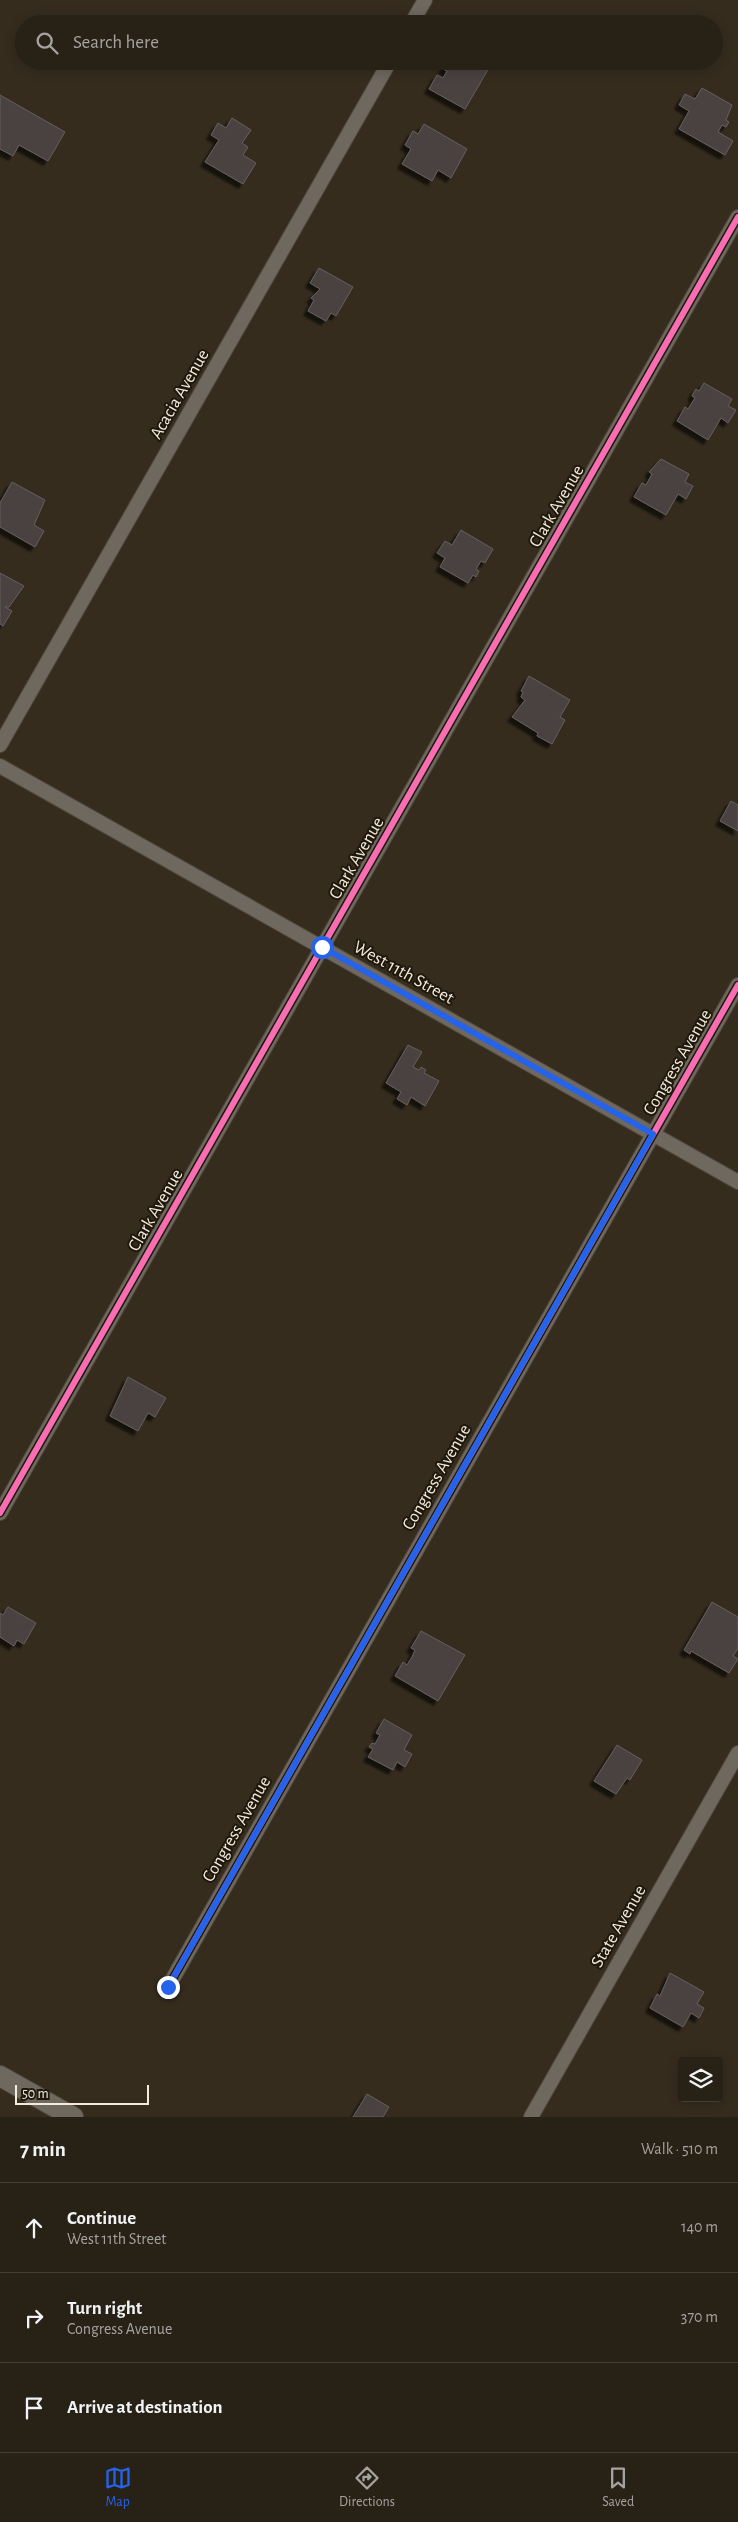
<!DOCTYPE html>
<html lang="en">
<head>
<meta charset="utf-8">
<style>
	:root { --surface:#282116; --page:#342e23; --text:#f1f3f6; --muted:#a5a3a1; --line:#443e35; --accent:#2563eb }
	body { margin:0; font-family:"Alegreya Sans",sans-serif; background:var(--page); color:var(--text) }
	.controls { position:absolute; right:15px; bottom:15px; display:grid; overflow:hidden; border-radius:5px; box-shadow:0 2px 12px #0003 }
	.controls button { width:45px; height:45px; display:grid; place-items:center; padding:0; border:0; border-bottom:1px solid var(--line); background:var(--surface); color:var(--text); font:25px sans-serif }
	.scale { position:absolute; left:15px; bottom:12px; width:134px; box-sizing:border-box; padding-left:5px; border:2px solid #f5ebdc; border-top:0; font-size:14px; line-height:18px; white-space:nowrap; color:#f5ebdc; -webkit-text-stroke:4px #1f180d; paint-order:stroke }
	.stop { position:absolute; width:15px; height:15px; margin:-11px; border:4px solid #2563eb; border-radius:50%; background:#fff }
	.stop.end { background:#2563eb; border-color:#fff; box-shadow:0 1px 5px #0008 }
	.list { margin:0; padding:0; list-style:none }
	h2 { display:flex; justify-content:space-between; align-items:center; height:65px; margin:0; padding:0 20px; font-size:21px }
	h2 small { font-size:16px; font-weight:400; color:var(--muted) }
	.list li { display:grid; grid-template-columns:32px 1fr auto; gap:15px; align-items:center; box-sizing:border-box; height:90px; padding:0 20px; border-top:1px solid var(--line) }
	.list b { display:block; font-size:19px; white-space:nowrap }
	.list p { margin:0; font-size:16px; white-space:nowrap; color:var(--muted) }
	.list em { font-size:16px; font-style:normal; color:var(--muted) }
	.icon { flex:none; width:28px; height:28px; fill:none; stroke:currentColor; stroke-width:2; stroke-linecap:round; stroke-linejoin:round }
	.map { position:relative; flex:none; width:738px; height:2117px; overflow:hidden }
	.search { position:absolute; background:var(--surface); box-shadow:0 2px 12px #0003; left:15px; right:15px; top:15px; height:55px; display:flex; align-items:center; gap:12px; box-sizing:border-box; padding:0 18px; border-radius:28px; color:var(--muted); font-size:19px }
	.sheet { height:335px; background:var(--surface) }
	nav { display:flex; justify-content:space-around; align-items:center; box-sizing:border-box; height:70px; border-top:1px solid var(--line); background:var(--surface); font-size:14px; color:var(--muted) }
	nav a { display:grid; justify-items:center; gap:2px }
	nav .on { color:var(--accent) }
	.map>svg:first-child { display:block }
</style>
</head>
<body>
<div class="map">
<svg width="738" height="2117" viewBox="0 0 738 2117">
	<defs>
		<filter id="shadow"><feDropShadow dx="-4.5" dy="4.5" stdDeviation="1" flood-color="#0009"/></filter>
	</defs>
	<rect width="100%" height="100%" fill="#352c1e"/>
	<g fill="#4a4341" stroke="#655f5e" filter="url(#shadow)">
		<polygon points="453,61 477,61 489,68 465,109 429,89 437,75 443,78 447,71 443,69 446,63 450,66"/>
		<polygon points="702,88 732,105 726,120 729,122 726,127 722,125 718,132 733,141 725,155 679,129 689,111 679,105 685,94 695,99"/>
		<polygon points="0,95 65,132 48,161 19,145 13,156 0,149"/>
		<polygon points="232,118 251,130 242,143 248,147 243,155 256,163 243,184 205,162 219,140 211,135 218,123 226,128"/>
		<polygon points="424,124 467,149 451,178 438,170 432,181 402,164 411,149 405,145 413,131 418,134"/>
		<polygon points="319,268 353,287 336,316 331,313 326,321 308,311 314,300 311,298 320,289 310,283"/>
		<polygon points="704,383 732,399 728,406 736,410 728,423 721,418 708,440 677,421 685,407 688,409 695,398 692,396 696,389 699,391"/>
		<polygon points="661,459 689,474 685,482 693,486 686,499 678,494 666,515 634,497 642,483 646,485 652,474 649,472"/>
		<polygon points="12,482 45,500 34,525 44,531 35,547 0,527 0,503"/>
		<polygon points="461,530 493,549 485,563 481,561 476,569 479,571 476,577 473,575 468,583 440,567 445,558 437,553 445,541 452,545"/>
		<polygon points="0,573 24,586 9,607 5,607 12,611 3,626 0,624"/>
		<polygon points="529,676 570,700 560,717 565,720 552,744 537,736 538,733 512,717 525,700 521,697 523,692 521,691"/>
		<polygon points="731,801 738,805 738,831 720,821"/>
		<polygon points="408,1045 422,1052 413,1067 419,1070 421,1067 426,1070 424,1073 439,1081 425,1106 411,1097 407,1105 397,1099 401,1092 386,1083"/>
		<polygon points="128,1377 166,1398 155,1417 148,1413 138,1431 110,1416"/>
		<polygon points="712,1602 738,1617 738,1648 733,1656 738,1659 729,1673 691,1651 690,1654 684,1650"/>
		<polygon points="8,1607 36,1623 24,1644 17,1640 14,1646 0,1637 0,1613 3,1615"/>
		<polygon points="421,1631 465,1655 438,1701 395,1676 403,1662 407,1665 412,1657 415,1650 411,1648"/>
		<polygon points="384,1719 412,1735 404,1750 412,1754 405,1767 397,1762 393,1770 368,1757 373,1749 369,1747 372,1743 375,1744 380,1735 376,1733"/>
		<polygon points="617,1745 642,1760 630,1780 627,1778 616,1794 594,1781"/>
		<polygon points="670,1973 704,1992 697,2004 704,2008 699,2018 691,2013 683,2027 650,2008 657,1994 660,1996"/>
		<polygon points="367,2094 389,2107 383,2117 353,2117"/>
	</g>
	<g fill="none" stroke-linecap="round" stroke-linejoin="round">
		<g stroke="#4f473c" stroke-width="16">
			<g id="street">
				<polyline points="411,24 425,0"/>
				<polyline points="0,745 390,61"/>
				<polyline points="0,766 738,1182"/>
				<polyline points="0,1513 738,217"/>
				<polyline points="168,1987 738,985"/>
				<polyline points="531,2117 738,1753"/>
			</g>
		</g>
		<g stroke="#4f473c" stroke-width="22">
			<polyline id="secondary" points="0,2076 73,2117"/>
		</g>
		<use href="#street" stroke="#6f685f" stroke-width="14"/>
		<use href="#secondary" stroke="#6f685f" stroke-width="20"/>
		<g stroke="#1f180d" stroke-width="9">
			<g id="cycleway">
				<polyline points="0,1513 738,217"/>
				<polyline points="168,1987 738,985"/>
			</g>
		</g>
		<use href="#cycleway" stroke="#f96db3" stroke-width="6"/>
	</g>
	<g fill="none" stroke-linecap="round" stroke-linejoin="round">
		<polyline stroke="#2563eb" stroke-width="6" points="168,1987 653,1134 322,947"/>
	</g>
	<g text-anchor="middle" stroke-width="4" stroke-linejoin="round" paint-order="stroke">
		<g font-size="18" fill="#f5ebdc" stroke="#1f180d">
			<text transform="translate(179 394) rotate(-60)" y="6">Acacia Avenue</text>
			<text transform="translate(556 506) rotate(-60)" y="6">Clark Avenue</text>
			<text transform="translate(356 858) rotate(-60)" y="6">Clark Avenue</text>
			<text transform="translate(404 972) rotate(29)" y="6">West 11th Street</text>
			<text transform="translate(677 1062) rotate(-60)" y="6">Congress Avenue</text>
			<text transform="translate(155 1210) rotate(-60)" y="6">Clark Avenue</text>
			<text transform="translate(436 1477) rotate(-60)" y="6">Congress Avenue</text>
			<text transform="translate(236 1829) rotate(-60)" y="6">Congress Avenue</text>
			<text transform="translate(618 1926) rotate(-60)" y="6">State Avenue</text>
		</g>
	</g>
</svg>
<div class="controls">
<button><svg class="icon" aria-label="layers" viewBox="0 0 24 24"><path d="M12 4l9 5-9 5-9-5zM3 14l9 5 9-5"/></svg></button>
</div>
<div class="scale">50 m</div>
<div class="stop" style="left:322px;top:947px"></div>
<div class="stop end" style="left:168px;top:1987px"></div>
<div class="search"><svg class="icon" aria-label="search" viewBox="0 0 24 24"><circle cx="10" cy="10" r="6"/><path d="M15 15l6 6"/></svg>Search here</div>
</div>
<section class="sheet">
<h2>7 min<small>Walk · 510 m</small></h2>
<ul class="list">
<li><svg class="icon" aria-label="ahead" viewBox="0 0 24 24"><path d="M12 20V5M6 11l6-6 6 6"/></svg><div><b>Continue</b><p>West 11th Street</p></div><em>140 m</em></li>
<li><svg class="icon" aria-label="right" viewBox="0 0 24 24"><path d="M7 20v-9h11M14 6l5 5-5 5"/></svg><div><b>Turn right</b><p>Congress Avenue</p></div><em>370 m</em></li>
<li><svg class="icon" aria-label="arrive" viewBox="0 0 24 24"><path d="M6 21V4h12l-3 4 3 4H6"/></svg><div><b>Arrive at destination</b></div></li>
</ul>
</section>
<nav>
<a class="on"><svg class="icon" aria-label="map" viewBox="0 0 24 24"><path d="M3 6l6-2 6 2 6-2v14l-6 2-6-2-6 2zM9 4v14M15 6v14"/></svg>Map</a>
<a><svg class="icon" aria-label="directions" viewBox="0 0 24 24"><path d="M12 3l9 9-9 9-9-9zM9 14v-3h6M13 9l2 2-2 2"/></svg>Directions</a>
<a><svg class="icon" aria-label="saved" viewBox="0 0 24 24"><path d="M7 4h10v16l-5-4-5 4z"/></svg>Saved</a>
</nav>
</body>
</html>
